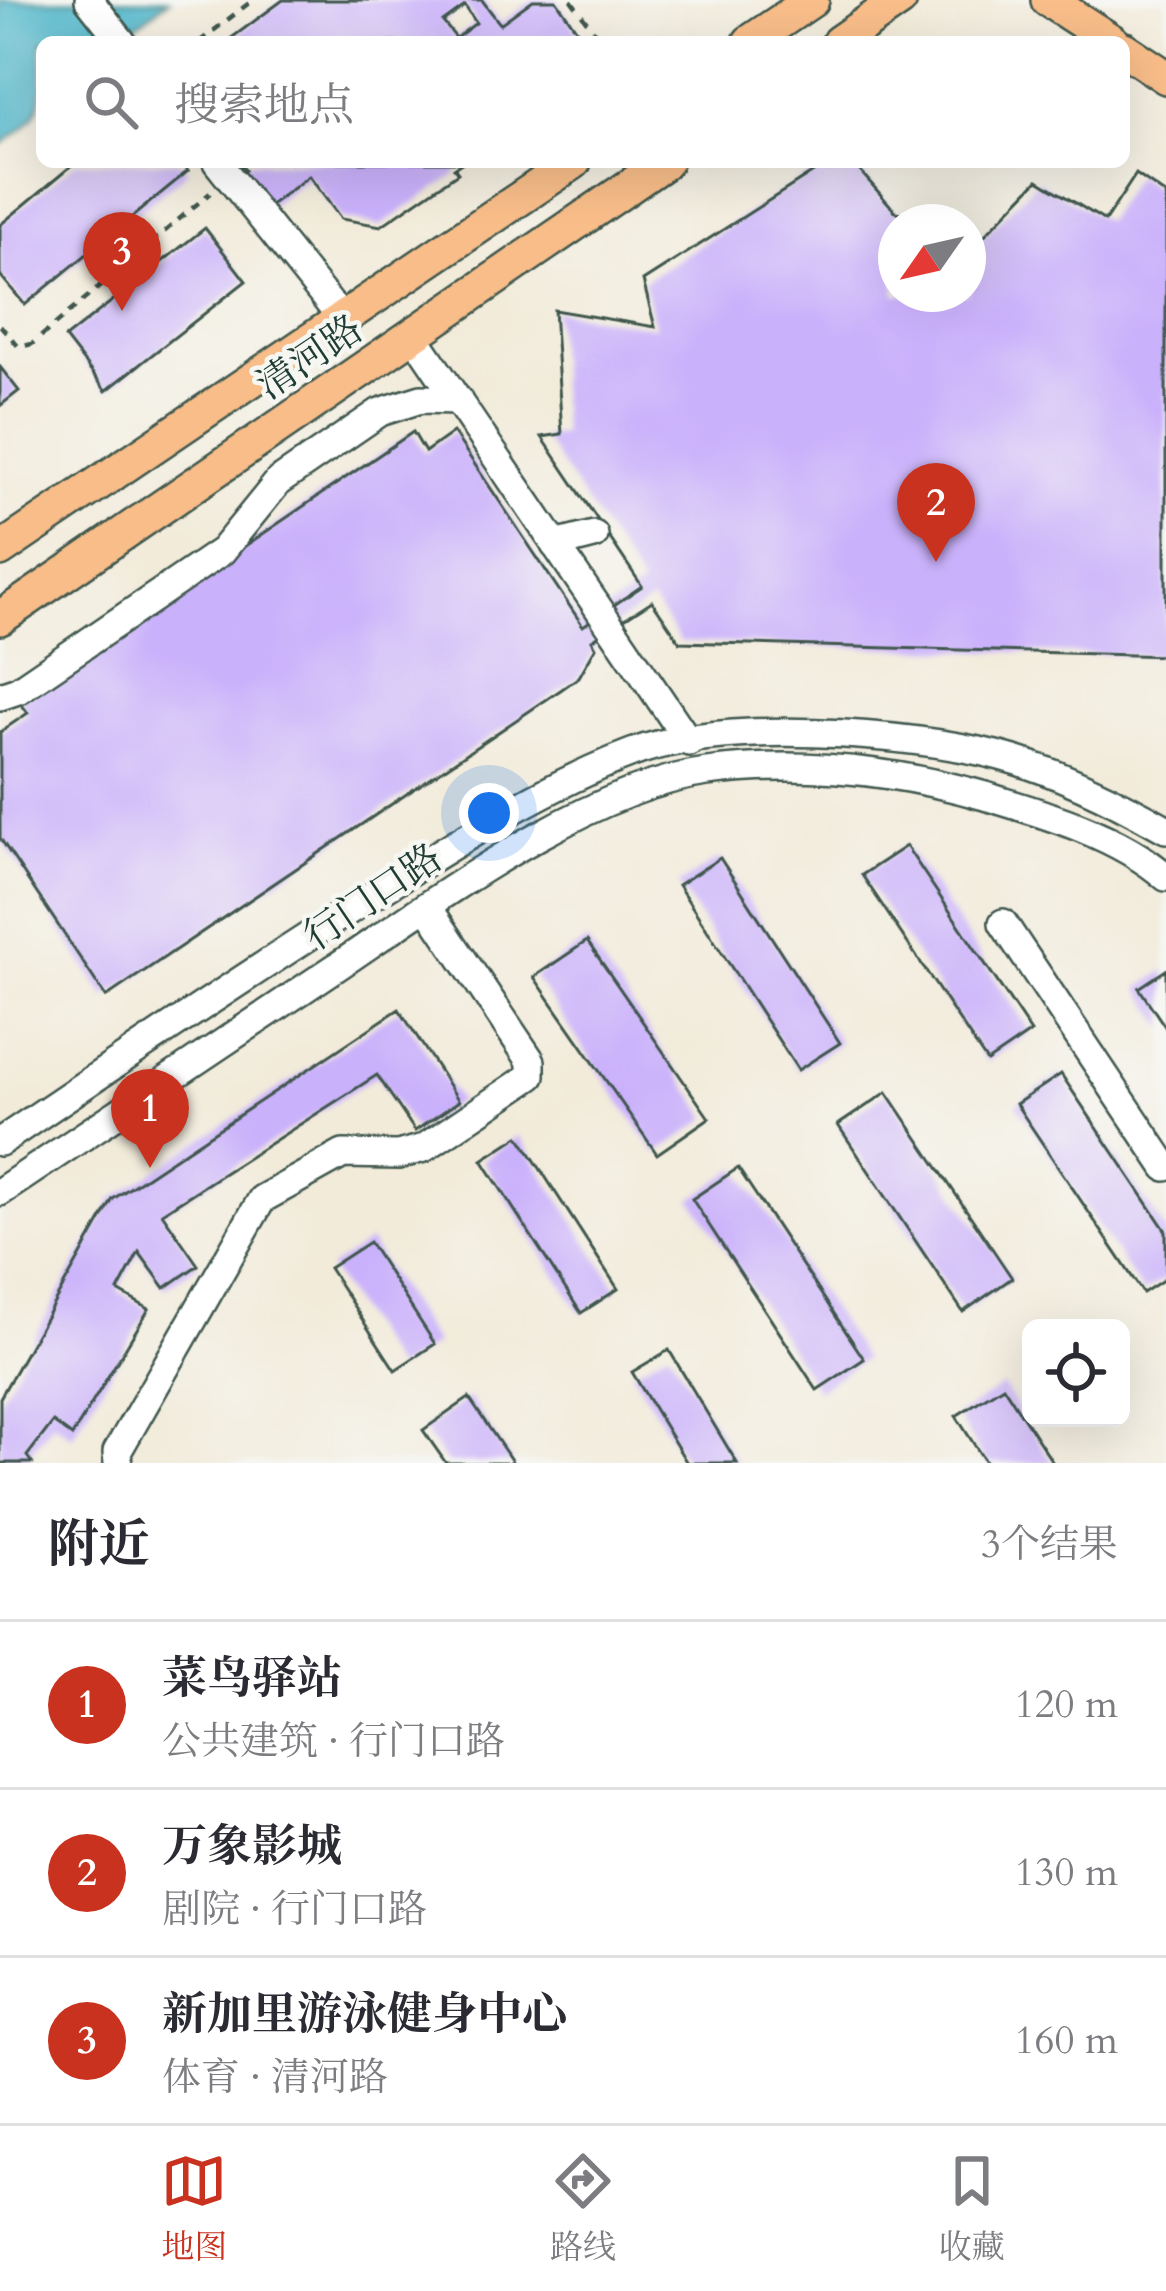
<!DOCTYPE html>
<html lang="zh">
<head>
<meta charset="utf-8">
<style>
	:root { --surface:#fff; --page:#f2f2f3; --text:#2b2b33; --muted:#7c7c81; --line:#e1e1e2; --accent:#c8321e }
	body { margin:0; font-family:Cardo,"Noto Serif SC",serif; background:var(--page); color:var(--text) }
	.controls { position:absolute; right:36px; bottom:36px; display:grid; overflow:hidden; border-radius:18px; box-shadow:0 12px 48px #0002 }
	.controls button { width:108px; height:108px; display:grid; place-items:center; padding:0; border:0; border-bottom:3px solid var(--line); background:var(--surface); color:var(--text); font:60px sans-serif }
	.compass { position:absolute; left:878px; top:204px; width:108px; height:108px; border-radius:50%; background:var(--surface); box-shadow:0 12px 48px #0002; rotate:236deg }
	.you { position:absolute; left:489px; top:813px; width:42px; height:42px; margin:-30px; border:9px solid #fff; border-radius:50%; background:#1a73e8; box-shadow:0 0 0 18px #1a73e833 }
	.badge { display:grid; place-items:center; width:78px; height:78px; border-radius:50%; background:var(--accent); color:#fff; font-size:39px; font-weight:700 }
	.pin { position:absolute; translate:-50% -99px; filter:drop-shadow(0 3px 6px #0008) }
	.pin::after { content:''; position:absolute; top:63px; width:42px; height:36px; background:inherit; clip-path:polygon(0 0,100% 0,50% 100%) }
	.list { margin:0; padding:0; list-style:none }
	h2 { display:flex; justify-content:space-between; align-items:center; height:156px; margin:0; padding:0 48px; font-size:51px }
	h2 small { font-size:39px; font-weight:400; color:var(--muted) }
	.list li { display:grid; grid-template-columns:78px 1fr auto; gap:36px; align-items:center; box-sizing:border-box; height:168px; padding:0 48px; border-top:3px solid var(--line) }
	.list b { display:block; font-size:45px; white-space:nowrap }
	.list p { margin:0; font-size:39px; white-space:nowrap; color:var(--muted) }
	.list em { font-size:39px; font-style:normal; color:var(--muted) }
	.icon { flex:none; width:66px; height:66px; fill:none; stroke:currentColor; stroke-width:2; stroke-linecap:round; stroke-linejoin:round }
	.map { position:relative; flex:none; width:1166px; height:1463px; overflow:hidden }
	.search { position:absolute; background:var(--surface); box-shadow:0 12px 48px #0002; left:36px; right:36px; top:36px; height:132px; display:flex; align-items:center; gap:30px; box-sizing:border-box; padding:0 42px; border-radius:18px; color:var(--muted); font-size:45px }
	.sheet { height:660px; background:var(--surface) }
	nav { display:flex; justify-content:space-around; align-items:center; box-sizing:border-box; height:168px; border-top:3px solid var(--line); background:var(--surface); font-size:33px; color:var(--muted) }
	nav a { display:grid; justify-items:center; gap:6px }
	nav .on { color:var(--accent) }
	.map>svg:first-child { display:block }
</style>
</head>
<body>
<div class="map">
<svg width="1166" height="1463" viewBox="0 0 1166 1463">
	<rect width="100%" height="100%" fill="#f6f6f2"/>
	<filter id="ink" filterUnits="userSpaceOnUse"><feTurbulence type="fractalNoise" baseFrequency=".00833" numOctaves="2"/><feDisplacementMap in="SourceGraphic" scale="24" xChannelSelector="R" yChannelSelector="G"/><feConvolveMatrix kernelMatrix="1 2 1 2 8 2 1 2 1" color-interpolation-filters="sRGB"/></filter>
	<filter id="wash" filterUnits="userSpaceOnUse"><feTurbulence type="fractalNoise" baseFrequency=".004" numOctaves="4" result="noise"/><feDisplacementMap in="SourceGraphic" scale="48" xChannelSelector="R" yChannelSelector="G"/><feGaussianBlur stdDeviation="2.7" result="paint"/><feColorMatrix in="noise" values="0 0 0 0 0 0 0 0 0 0 0 0 0 0 0 0 0 1.4 0 .05"/><feComposite in="paint" operator="in"/></filter>
	<g filter="url(#wash)">
		<rect width="100%" height="100%" fill="#f2ebda"/>
		<path fill="#4cb5ca" stroke="#36797f" stroke-width="3" d="M0 0H169L115 42H42C42 99 51 112 0 145Z"/>
		<g id="blocks">
			<g fill="#cab1fb" fill-rule="evenodd">
				<path d="M283 0H482L500 24 533 0H556L585 42H226ZM465 6 476 23 456 38 443 22Z"/>
				<polygon points="76,162 180,162 188,171 25,305 0,275 0,225"/>
				<polygon points="239,162 463,162 454,168 458,173 381,226 341,219 309,176 265,209 240,173 245,170"/>
				<polygon points="829,162 852,162 896,212 937,220 896,222 896,294 968,294 968,227 981,239 1038,180 1105,221 1136,174 1166,195 1166,656 680,642 652,601 592,640 596,647 579,677 562,689 106,997 0,838 0,732 28,713 18,700 413,432 425,452 453,432 583,626 642,586 542,437 562,434 554,310 655,327 643,281"/>
				<polygon points="205,228 246,281 106,391 65,338"/>
				<polygon points="0,367 19,391 0,406"/>
				<polygon points="906,846 1031,1032 987,1062 862,875"/>
				<polygon points="720,858 840,1043 798,1070 678,885"/>
				<polygon points="587,941 709,1118 657,1154 534,977"/>
				<polygon points="1166,970 1166,1028 1139,988"/>
				<polygon points="399,1009 459,1101 415,1131 377,1075 162,1213 198,1265 165,1288 139,1252 118,1291 149,1309 72,1436 53,1422 27,1456 32,1463 0,1463 0,1398 113,1199"/>
				<polygon points="1061,1074 1166,1231 1166,1278 1143,1293 1016,1104"/>
				<polygon points="887,1092 1012,1278 963,1312 838,1125"/>
				<polygon points="519,1136 618,1289 581,1313 482,1160"/>
				<polygon points="738,1168 864,1359 817,1390 692,1199"/>
				<polygon points="369,1242 435,1344 395,1370 329,1268"/>
				<polygon points="669,1350 737,1463 687,1463 632,1372"/>
				<polygon points="1003,1386 1053,1463 986,1463 956,1416"/>
				<polygon points="469,1398 513,1463 446,1463 423,1430"/>
			</g>
		</g>
	</g>
	<g filter="url(#ink)">
		<use href="#blocks" fill-opacity="0" stroke="#3f574d" stroke-width="3"/>
		<g fill="none" stroke-linecap="round" stroke-linejoin="round">
			<g stroke="#3f574d" stroke-width="32">
				<g id="minor">
					<polyline points="89,0 122,42"/>
					<polyline points="217,162 342,319"/>
					<polyline points="414,336 689,742"/>
					<polyline points="555,545 594,535"/>
					<polyline points="0,696 18,690 222,551 278,482 380,412 421,399 458,400"/>
					<polyline points="1003,923 1166,1167"/>
					<path d="M0 1142C125 1057 250 973 378 892 459 841 542 787 632 753 720 719 909 732 1000 756 1057 771 1115 800 1166 829"/>
					<path d="M0 1192C111 1118 221 1044 332 970 433 902 585 788 707 772 801 760 894 770 985 796 1045 814 1118 835 1166 877"/>
					<polyline points="118,1463 117,1452 262,1199 343,1154 398,1155 424,1148 531,1076 531,1061 427,906"/>
				</g>
			</g>
			<g stroke="#3f574d" stroke-width="38">
				<g id="major">
					<polyline points="1048,0 1113,42"/>
					<polyline points="750,42 812,0"/>
					<polyline points="839,42 900,0"/>
					<polyline points="1124,49 1166,77"/>
					<polyline points="0,550 574,162"/>
					<polyline points="0,618 665,162"/>
				</g>
			</g>
			<g stroke="#3f574d" stroke-width="4.5" stroke-dasharray="9 9" stroke-linecap="butt">
				<polyline points="571,0 602,42"/>
				<polyline points="199,42 253,0"/>
				<polyline points="0,325 19,347 32,344 210,193"/>
			</g>
			<use href="#minor" stroke="#fff" stroke-width="27"/>
			<use href="#major" stroke="#f8bd89" stroke-width="33"/>
		</g>
	</g>
	<g text-anchor="middle" stroke-width="9" stroke-linejoin="round" paint-order="stroke">
		<g font-size="39" fill="#1f3d34" stroke="#f6f6f2">
			<text transform="translate(309 356) rotate(-34)" y="14">清河路</text>
			<text transform="translate(372 896) rotate(-34)" y="14">行门口路</text>
		</g>
	</g>
</svg>
<div class="controls">
<button><svg class="icon" aria-label="locate" viewBox="0 0 24 24"><circle cx="12" cy="12" r="6"/><path d="M12 2v4M12 18v4M2 12h4M18 12h4"/></svg></button>
</div>
<svg class="compass" viewBox="-18 -18 36 36"><path d="M0-13l5 13h-10z" fill="#e53935"/><path d="M0 13l5-13h-10z" fill="#7c7c81"/></svg>
<div class="you"></div>
<div class="pin badge" style="left:150px;top:1168px">1</div>
<div class="pin badge" style="left:936px;top:562px">2</div>
<div class="pin badge" style="left:122px;top:311px">3</div>
<div class="search"><svg class="icon" aria-label="search" viewBox="0 0 24 24"><circle cx="10" cy="10" r="6"/><path d="M15 15l6 6"/></svg>搜索地点</div>
</div>
<section class="sheet">
<h2>附近<small>3个结果</small></h2>
<ul class="list">
<li><span class="badge">1</span><div><b>菜鸟驿站</b><p>公共建筑 · 行门口路</p></div><em>120 m</em></li>
<li><span class="badge">2</span><div><b>万象影城</b><p>剧院 · 行门口路</p></div><em>130 m</em></li>
<li><span class="badge">3</span><div><b>新加里游泳健身中心</b><p>体育 · 清河路</p></div><em>160 m</em></li>
</ul>
</section>
<nav>
<a class="on"><svg class="icon" aria-label="map" viewBox="0 0 24 24"><path d="M3 6l6-2 6 2 6-2v14l-6 2-6-2-6 2zM9 4v14M15 6v14"/></svg>地图</a>
<a><svg class="icon" aria-label="directions" viewBox="0 0 24 24"><path d="M12 3l9 9-9 9-9-9zM9 14v-3h6M13 9l2 2-2 2"/></svg>路线</a>
<a><svg class="icon" aria-label="saved" viewBox="0 0 24 24"><path d="M7 4h10v16l-5-4-5 4z"/></svg>收藏</a>
</nav>
</body>
</html>
